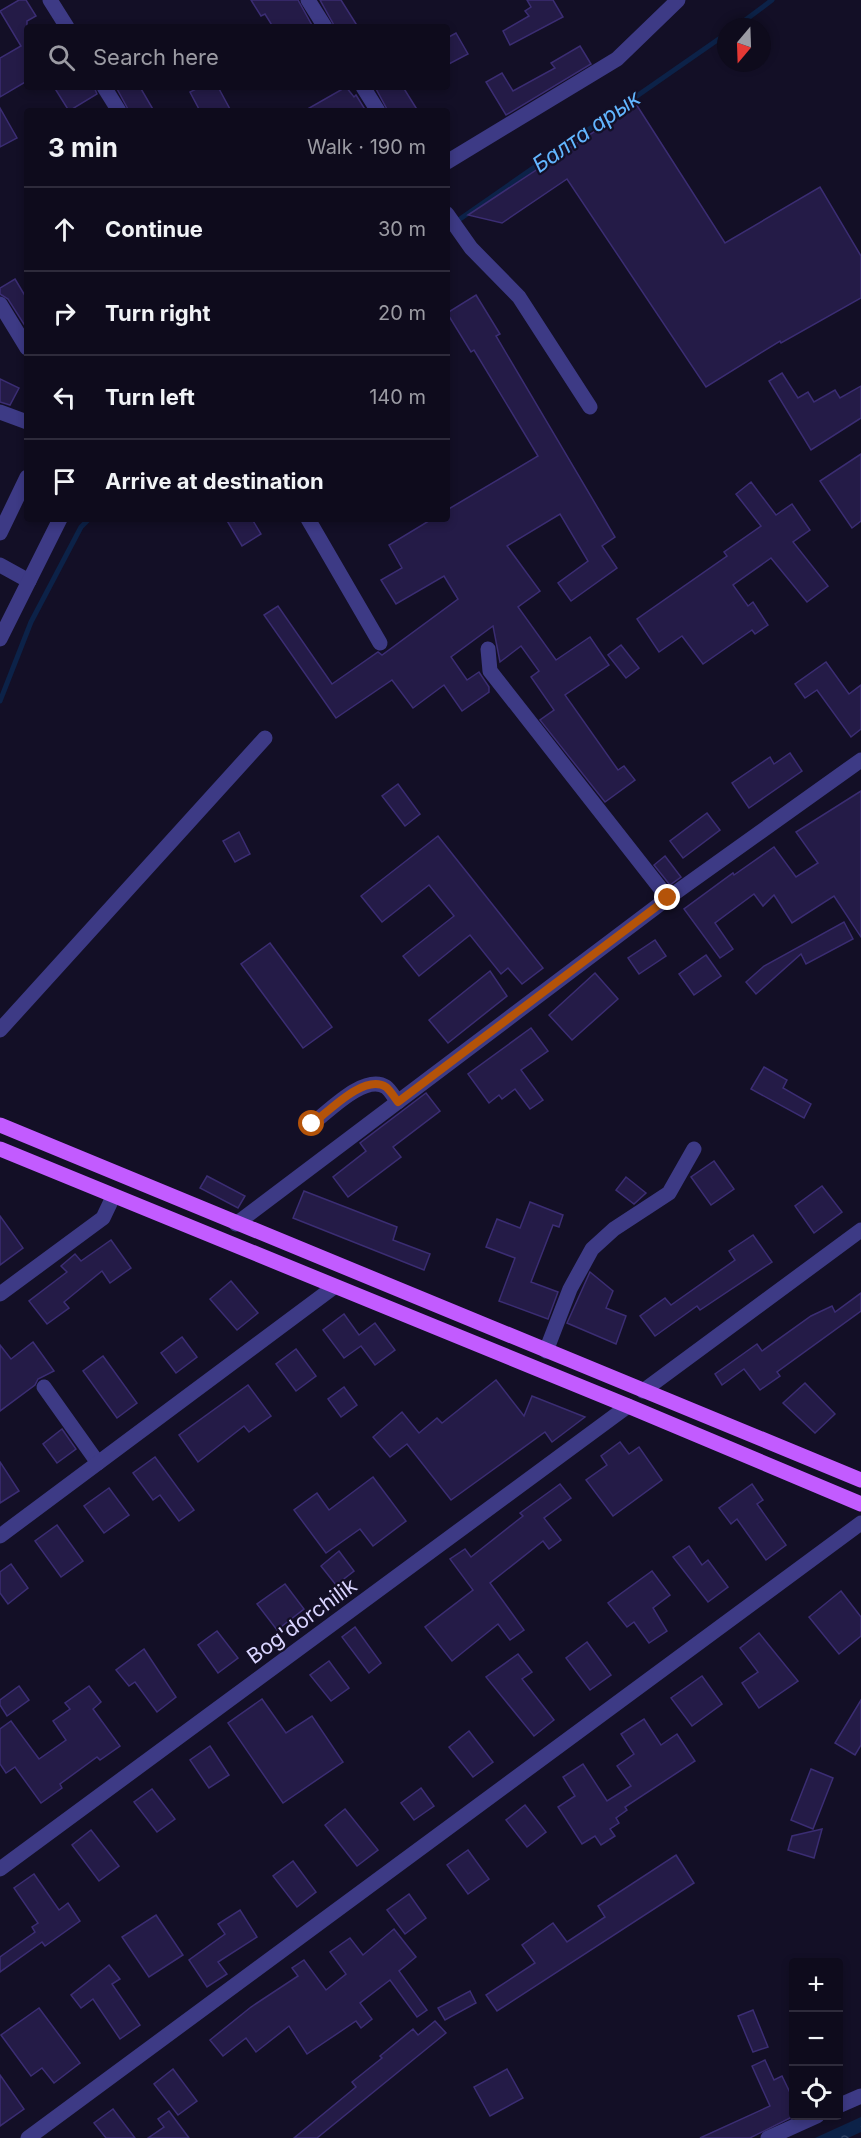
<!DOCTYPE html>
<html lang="en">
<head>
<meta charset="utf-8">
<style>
	:root { --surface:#0e0b1c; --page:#171425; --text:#f1f3f6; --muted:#9b9ba3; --line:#2e2b3b }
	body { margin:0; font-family:Inter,sans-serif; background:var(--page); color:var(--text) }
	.controls { position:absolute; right:18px; bottom:18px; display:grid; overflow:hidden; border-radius:6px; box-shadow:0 3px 9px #0003 }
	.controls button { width:54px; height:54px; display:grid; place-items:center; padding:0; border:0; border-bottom:2px solid var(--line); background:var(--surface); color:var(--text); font:30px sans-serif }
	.compass { position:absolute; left:717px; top:18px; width:54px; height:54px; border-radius:50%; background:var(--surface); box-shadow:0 3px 9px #0003; rotate:199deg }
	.stop { position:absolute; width:18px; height:18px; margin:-14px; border:4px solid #b45309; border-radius:50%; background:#fff }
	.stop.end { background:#b45309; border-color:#fff; box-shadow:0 2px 6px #0008 }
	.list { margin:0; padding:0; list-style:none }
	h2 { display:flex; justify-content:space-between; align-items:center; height:78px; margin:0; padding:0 24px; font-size:26px }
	h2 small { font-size:20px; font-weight:400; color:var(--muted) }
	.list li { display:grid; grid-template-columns:39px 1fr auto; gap:18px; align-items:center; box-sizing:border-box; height:84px; padding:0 24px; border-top:2px solid var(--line) }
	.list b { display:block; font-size:22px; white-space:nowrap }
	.list em { font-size:20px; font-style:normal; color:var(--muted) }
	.icon { flex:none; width:33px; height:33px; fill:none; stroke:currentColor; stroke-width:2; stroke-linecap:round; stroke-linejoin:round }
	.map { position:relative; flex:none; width:861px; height:2138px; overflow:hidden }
	.search { position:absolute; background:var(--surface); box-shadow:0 3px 9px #0003; left:24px; top:24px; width:426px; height:66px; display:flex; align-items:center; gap:15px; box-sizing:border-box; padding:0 21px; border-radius:6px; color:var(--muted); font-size:22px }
	.panel { position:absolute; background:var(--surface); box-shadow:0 3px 9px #0003; left:24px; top:108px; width:426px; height:414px; border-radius:6px }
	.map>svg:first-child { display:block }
</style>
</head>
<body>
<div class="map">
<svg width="861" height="2138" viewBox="0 0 861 2138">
	<defs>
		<pattern id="water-ripples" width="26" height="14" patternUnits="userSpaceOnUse" patternTransform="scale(1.5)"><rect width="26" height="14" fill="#0c2248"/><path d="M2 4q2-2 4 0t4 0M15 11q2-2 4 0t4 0" fill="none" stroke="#2f4163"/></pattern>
	</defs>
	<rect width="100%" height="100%" fill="#130f26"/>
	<polygon fill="url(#water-ripples)" points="861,2117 861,2132 848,2138 815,2138"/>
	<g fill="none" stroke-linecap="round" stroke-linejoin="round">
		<g stroke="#0c2248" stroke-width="5">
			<polyline points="736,27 772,0"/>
			<polyline points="447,228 726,34"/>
			<polyline points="0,701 31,622 81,527 89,519"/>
		</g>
	</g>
	<g fill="#241b47" stroke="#3b2d73" stroke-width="1.5">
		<polygon points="19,0 26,0 36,16 27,21 27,81 0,97 0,58 21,46 0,11"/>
		<polygon points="251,0 298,0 313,27 273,27 265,14 261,16"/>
		<polygon points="320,0 341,0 358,27 335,27"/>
		<polygon points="527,0 553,0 563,17 510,45 503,31 529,16 525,11 531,7"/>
		<polygon points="456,33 468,54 447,65 447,38"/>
		<polygon points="580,46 591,64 506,115 486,82 502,73 513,91 555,68 551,63"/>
		<polygon points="54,87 94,87 97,94 69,111"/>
		<polygon points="116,87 140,87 154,111 129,111"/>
		<polygon points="200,87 218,87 231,111 200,111 190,92"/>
		<polygon points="346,87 354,97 356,95 366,111 304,111"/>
		<polygon points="375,87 403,87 418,111 388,111"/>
		<polygon points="636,104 725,243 820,187 861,256 861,298 781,343 780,341 706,387 567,179 502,223 468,215"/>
		<polygon points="0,108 17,138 0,147"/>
		<polygon points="15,279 27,299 27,329 8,299 0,294 0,288"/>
		<polygon points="476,295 500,334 496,336 615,537 602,546 617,568 571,601 558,583 588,561 560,514 507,546 540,591 518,607 556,660 590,637 609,665 565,695 618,770 624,766 635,780 605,802 540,720 554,710 531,677 539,671 521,646 500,662 493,626 451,657 467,680 479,672 489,687 489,692 462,711 444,685 413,708 392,680 336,718 264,615 278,606 332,684 378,652 382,655 458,599 444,576 396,604 381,580 402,568 389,545 432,519 447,519 447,510 538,456 474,350 471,352 447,313"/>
		<polygon points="782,373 798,398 808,392 814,402 835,390 840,398 861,386 861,418 811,450 769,381"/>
		<polygon points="0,379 19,388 10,405 0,402"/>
		<polygon points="861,454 861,521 852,528 820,481"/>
		<polygon points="751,482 776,515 792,504 810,530 793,542 828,586 807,602 771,558 733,585 748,606 753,602 768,625 755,634 752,630 703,664 682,636 659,652 637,619 727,556 724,552 761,526 736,494"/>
		<polygon points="226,519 252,519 261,534 242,546"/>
		<polygon points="621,645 639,668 626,678 608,655"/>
		<polygon points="826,662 849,694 861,685 861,729 851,737 817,690 805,698 795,684"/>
		<polygon points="790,753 802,771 749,808 732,783 770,757 774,764"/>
		<polygon points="398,784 420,814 405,826 382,796"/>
		<polygon points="861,791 861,937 834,896 792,923 774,895 763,906 754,894 715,923 733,949 720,958 684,909 733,873 734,875 774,847 796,877 818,863 796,832"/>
		<polygon points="707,813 720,830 683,858 670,841"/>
		<polygon points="239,832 250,854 235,862 223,841"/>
		<polygon points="438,836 543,968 522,984 508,968 501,974 470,935 419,976 403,956 454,916 429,885 382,922 361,896"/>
		<polygon points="665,856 681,877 670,885 654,865"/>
		<polygon points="844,922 853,939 806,964 801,954 756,994 746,982 764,966"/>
		<polygon points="655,940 666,956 639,974 628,958"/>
		<polygon points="270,943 332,1027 303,1048 241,964"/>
		<polygon points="706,955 721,976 694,995 679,974"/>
		<polygon points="490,971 507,996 448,1043 429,1020"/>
		<polygon points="595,973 618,999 572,1040 549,1015"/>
		<polygon points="531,1028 548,1051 521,1070 543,1100 530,1109 515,1089 502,1099 499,1095 489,1103 468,1074"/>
		<polygon points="764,1067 787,1080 783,1088 811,1104 804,1118 751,1089"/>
		<polygon points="426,1093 440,1111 393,1147 401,1157 348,1197 333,1177 366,1151 360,1143"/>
		<polygon points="714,1161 734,1189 711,1205 691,1177"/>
		<polygon points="207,1176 245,1196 238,1208 200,1188"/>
		<polygon points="626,1177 646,1193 634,1204 616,1190"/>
		<polygon points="822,1186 842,1212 814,1233 795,1206"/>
		<polygon points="304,1191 397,1227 393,1240 430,1254 424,1270 293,1218"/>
		<polygon points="530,1202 563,1215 559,1227 553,1225 531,1282 558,1292 548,1319 499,1301 515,1258 486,1247 497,1219 520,1228"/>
		<polygon points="0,1216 23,1248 0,1265"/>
		<polygon points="753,1235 772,1262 700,1310 697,1306 655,1336 640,1316 665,1298 671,1305 735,1260 729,1251"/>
		<polygon points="111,1240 131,1268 110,1283 102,1271 64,1302 69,1308 47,1324 29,1301 67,1272 61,1266 75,1254 81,1261"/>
		<polygon points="590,1272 613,1291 606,1308 626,1316 616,1344 567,1323"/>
		<polygon points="231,1281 258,1313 237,1330 210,1299"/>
		<polygon points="861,1293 861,1311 777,1372 780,1376 760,1390 744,1369 722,1385 715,1374 757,1344 762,1351 811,1316 832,1306 835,1312"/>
		<polygon points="344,1314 359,1335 375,1323 395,1350 375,1365 361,1346 344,1358 323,1330"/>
		<polygon points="182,1337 197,1357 176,1373 161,1353"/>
		<polygon points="33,1342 54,1371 38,1379 35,1385 0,1411 0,1345 11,1359"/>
		<polygon points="296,1349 316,1376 296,1391 276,1364"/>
		<polygon points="103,1356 137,1403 117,1418 83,1371"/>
		<polygon points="496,1380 524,1416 532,1396 585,1417 552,1442 545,1432 451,1500 407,1444 390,1457 373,1437 402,1412 419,1433 437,1418 442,1423"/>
		<polygon points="805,1383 835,1414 815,1433 783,1403"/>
		<polygon points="248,1385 271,1416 249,1432 244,1426 198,1462 179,1435"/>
		<polygon points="344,1387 357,1405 341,1417 328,1399"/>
		<polygon points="62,1429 76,1449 57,1463 43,1444"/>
		<polygon points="620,1442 629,1454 639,1447 662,1480 613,1516 586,1480 607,1465 601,1456"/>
		<polygon points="155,1457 194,1510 179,1521 160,1495 153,1500 133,1473"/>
		<polygon points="0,1462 19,1491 0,1503"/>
		<polygon points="373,1477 406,1521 373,1546 360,1529 326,1553 294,1510 317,1493 329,1510"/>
		<polygon points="560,1484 571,1498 544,1518 561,1540 549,1549 543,1541 490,1583 524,1630 510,1640 498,1624 452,1661 425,1627 473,1590 450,1559 465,1549 471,1557 523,1516 520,1513"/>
		<polygon points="752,1484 763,1500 757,1504 786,1545 766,1560 737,1519 731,1524 719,1508"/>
		<polygon points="109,1488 129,1515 104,1533 84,1506"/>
		<polygon points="57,1525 83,1561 61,1577 35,1541"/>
		<polygon points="689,1546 702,1565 708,1560 728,1587 708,1602 673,1557"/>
		<polygon points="339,1551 354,1571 336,1585 321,1566"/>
		<polygon points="11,1564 28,1588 8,1604 0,1593 0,1572"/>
		<polygon points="652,1571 670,1595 653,1608 667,1631 649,1643 634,1622 627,1627 608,1603"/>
		<polygon points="285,1584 304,1609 277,1630 257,1604"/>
		<polygon points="841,1591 861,1617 861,1636 839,1654 809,1617"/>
		<polygon points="355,1627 381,1663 369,1673 342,1637"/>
		<polygon points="217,1631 238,1658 218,1673 198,1645"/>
		<polygon points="759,1633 798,1681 759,1708 742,1683 758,1672 740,1648"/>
		<polygon points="587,1642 611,1675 590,1690 566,1658"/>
		<polygon points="144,1649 176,1697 157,1712 135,1682 129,1686 116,1670"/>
		<polygon points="518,1654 532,1672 522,1679 554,1720 534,1736 486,1677"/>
		<polygon points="329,1661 349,1688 331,1701 310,1675"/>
		<polygon points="702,1676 722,1704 692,1726 671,1698"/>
		<polygon points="19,1686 29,1700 7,1716 0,1705 0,1700"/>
		<polygon points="89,1686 101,1702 93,1709 120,1746 100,1760 97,1757 60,1784 62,1788 41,1803 15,1767 6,1773 0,1764 0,1729 11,1721 39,1759 66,1740 53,1721 70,1709 65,1703"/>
		<polygon points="262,1699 286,1733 312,1716 343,1762 283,1803 228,1723"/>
		<polygon points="861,1700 861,1745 855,1755 835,1743"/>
		<polygon points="644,1719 661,1745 677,1734 695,1761 625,1807 627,1810 616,1818 619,1823 610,1829 615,1836 601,1845 595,1836 582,1844 558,1807 575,1796 563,1777 583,1764 607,1801 631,1786 617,1766 634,1754 621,1734"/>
		<polygon points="469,1731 493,1762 473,1777 449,1747"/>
		<polygon points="210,1746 229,1775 209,1788 190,1760"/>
		<polygon points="811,1769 833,1778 813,1829 791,1820"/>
		<polygon points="421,1788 434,1806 414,1820 401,1803"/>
		<polygon points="152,1789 175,1819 157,1832 134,1802"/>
		<polygon points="525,1805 546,1832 527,1847 506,1820"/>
		<polygon points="345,1809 378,1850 357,1866 325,1825"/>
		<polygon points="822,1829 814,1858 788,1850 792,1836"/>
		<polygon points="91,1830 119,1866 99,1881 72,1845"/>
		<polygon points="468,1850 489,1879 468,1894 447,1865"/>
		<polygon points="676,1855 694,1883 497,2011 486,1995 535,1963 522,1945 553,1923 567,1942 605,1917 598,1906"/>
		<polygon points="293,1861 316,1892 297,1907 273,1876"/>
		<polygon points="34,1874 59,1910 68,1903 80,1921 45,1946 42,1942 0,1972 0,1957 35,1932 32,1927 38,1923 14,1888"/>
		<polygon points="409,1894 426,1918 405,1934 387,1910"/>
		<polygon points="240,1910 257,1937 218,1962 227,1974 207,1987 189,1960 225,1934 218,1924"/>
		<polygon points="156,1915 183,1955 149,1977 122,1937"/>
		<polygon points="394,1929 416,1957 399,1971 427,2010 417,2017 390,1980 360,2003 372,2019 361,2028 356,2021 307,2054 289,2026 256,2052 246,2038 223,2056 210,2040 251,2007 298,1976 292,1968 304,1960 326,1990 346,1974 330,1952 350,1938 363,1955"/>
		<polygon points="109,1965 120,1979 112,1984 140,2025 120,2039 93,1999 81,2008 71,1995"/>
		<polygon points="470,1991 476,2003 445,2020 438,2008"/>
		<polygon points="39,2008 80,2063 54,2083 42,2068 31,2076 1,2035"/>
		<polygon points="753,2010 768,2047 753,2052 738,2016"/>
		<polygon points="435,2021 446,2033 317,2138 294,2138 356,2087 352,2082 382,2058 380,2056 413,2029 418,2035"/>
		<polygon points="765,2060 774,2080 782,2076 794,2101 794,2116 750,2138 700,2138 770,2106 752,2066"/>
		<polygon points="173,2069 197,2101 178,2115 154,2084"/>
		<polygon points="507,2069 523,2098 490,2116 474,2087"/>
		<polygon points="0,2075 24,2109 0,2126"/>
		<polygon points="113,2109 135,2138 106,2138 94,2123"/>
		<polygon points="169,2111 189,2138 148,2138 164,2127 158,2119"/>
	</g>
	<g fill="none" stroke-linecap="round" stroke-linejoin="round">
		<g stroke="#3d3a85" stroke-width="15">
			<polyline points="50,0 67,27"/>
			<polyline points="308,0 325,27"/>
			<polyline points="104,87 119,111"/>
			<polyline points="363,87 378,111"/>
			<polyline points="447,162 617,59 678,0"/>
			<polyline points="447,214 471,248 519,297 590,407"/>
			<polyline points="0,304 27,348"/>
			<polyline points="0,412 27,422"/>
			<polyline points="308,519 380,643"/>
			<polyline points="0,533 27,477"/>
			<polyline points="0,565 29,581"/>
			<polyline points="0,639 60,519"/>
			<polyline points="488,649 490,671 668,898"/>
			<polyline points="0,1030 265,738"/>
			<path d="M312 1124C329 1111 365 1073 386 1087 390 1090 394 1097 398 1102"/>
			<polyline points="236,1224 668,898 861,760"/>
			<polyline points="0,1294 103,1218 113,1197"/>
			<polyline points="546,1351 570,1289 592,1249 614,1229 669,1193 694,1149"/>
			<polyline points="44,1387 98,1463"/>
			<polyline points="643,1391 861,1230"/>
			<polyline points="0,1536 334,1287"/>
			<polyline points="0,1869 628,1406"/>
			<polyline points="838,2106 861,2096"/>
			<polyline points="28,2138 861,1523"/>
			<polyline points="768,2138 817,2116"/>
		</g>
		<g stroke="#c25bff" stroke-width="15">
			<polyline points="0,1125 861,1480"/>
			<polyline points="0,1149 628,1406 861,1504"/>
		</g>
	</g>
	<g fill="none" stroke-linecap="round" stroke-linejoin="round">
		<path stroke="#b45309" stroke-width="8" d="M312 1124C329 1111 365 1073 386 1087 390 1090 394 1097 398 1102L668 898"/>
	</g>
	<g text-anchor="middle" stroke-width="4.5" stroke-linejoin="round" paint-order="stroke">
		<g font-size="21" fill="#d9d4ff" stroke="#130f26">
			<text transform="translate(302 1621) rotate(-36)" y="7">Bog'dorchilik</text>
		</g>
		<g font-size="22" font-style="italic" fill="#62b6ff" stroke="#130f26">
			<text transform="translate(586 131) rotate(-35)" y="8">Балта арык</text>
		</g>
	</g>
</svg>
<div class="controls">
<button>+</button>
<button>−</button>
<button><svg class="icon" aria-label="locate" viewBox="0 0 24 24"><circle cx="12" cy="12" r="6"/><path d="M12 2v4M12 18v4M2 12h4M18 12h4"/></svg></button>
</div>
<svg class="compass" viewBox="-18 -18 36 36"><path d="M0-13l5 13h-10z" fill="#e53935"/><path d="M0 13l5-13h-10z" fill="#9b9ba3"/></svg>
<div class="stop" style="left:312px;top:1124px"></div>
<div class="stop end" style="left:668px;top:898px"></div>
<div class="search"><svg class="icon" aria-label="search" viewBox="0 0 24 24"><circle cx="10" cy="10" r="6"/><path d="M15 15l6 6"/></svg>Search here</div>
<section class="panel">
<h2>3 min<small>Walk · 190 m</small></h2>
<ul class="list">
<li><svg class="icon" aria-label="ahead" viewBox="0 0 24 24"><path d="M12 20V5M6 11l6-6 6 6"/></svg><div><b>Continue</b></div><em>30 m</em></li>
<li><svg class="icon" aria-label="right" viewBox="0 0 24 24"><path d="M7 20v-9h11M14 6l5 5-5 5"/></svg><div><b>Turn right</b></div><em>20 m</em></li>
<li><svg class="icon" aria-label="left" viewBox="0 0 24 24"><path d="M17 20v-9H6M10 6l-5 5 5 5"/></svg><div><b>Turn left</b></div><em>140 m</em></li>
<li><svg class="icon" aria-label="arrive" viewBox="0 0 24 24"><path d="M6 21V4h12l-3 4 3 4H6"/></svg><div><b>Arrive at destination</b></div></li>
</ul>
</section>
</div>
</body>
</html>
